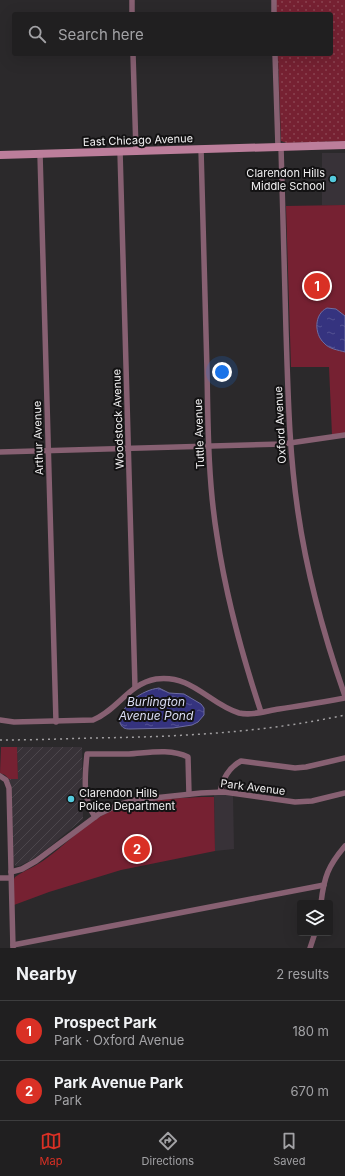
<!DOCTYPE html>
<html lang="en">
<head>
<meta charset="utf-8">
<style>
	:root { --surface:#201f20; --page:#2d2c2d; --text:#f1f3f6; --muted:#a2a2a5; --line:#3d3d3e; --accent:#d93025 }
	body { margin:0; font-family:Inter,sans-serif; background:var(--page); color:var(--text) }
	.controls { position:absolute; right:12px; bottom:12px; display:grid; overflow:hidden; border-radius:4px; box-shadow:0 4px 16px #0002 }
	.controls button { width:36px; height:36px; display:grid; place-items:center; padding:0; border:0; border-bottom:1px solid var(--line); background:var(--surface); color:var(--text); font:20px sans-serif }
	.you { position:absolute; left:222px; top:372px; width:14px; height:14px; margin:-10px; border:3px solid #fff; border-radius:50%; background:#1a73e8; box-shadow:0 0 0 6px #1a73e833 }
	.badge { display:grid; place-items:center; width:26px; height:26px; border-radius:50%; background:var(--accent); color:#fff; font-size:13px; font-weight:700 }
	.pin { position:absolute; translate:-50% -50%; border:2px solid #fff; box-shadow:0 1px 4px #0006 }
	.list { margin:0; padding:0; list-style:none }
	h2 { display:flex; justify-content:space-between; align-items:center; height:52px; margin:0; padding:0 16px; font-size:17px }
	h2 small { font-size:13px; font-weight:400; color:var(--muted) }
	.list li { display:grid; grid-template-columns:26px 1fr auto; gap:12px; align-items:center; box-sizing:border-box; height:60px; padding:0 16px; border-top:1px solid var(--line) }
	.list b { display:block; font-size:15px; white-space:nowrap }
	.list p { margin:0; font-size:13px; white-space:nowrap; color:var(--muted) }
	.list em { font-size:13px; font-style:normal; color:var(--muted) }
	.icon { flex:none; width:22px; height:22px; fill:none; stroke:currentColor; stroke-width:2; stroke-linecap:round; stroke-linejoin:round }
	.map { position:relative; flex:none; width:345px; height:948px; overflow:hidden }
	.search { position:absolute; background:var(--surface); box-shadow:0 4px 16px #0002; left:12px; right:12px; top:12px; height:44px; display:flex; align-items:center; gap:10px; box-sizing:border-box; padding:0 14px; border-radius:4px; color:var(--muted); font-size:15px }
	.sheet { height:172px; background:var(--surface) }
	nav { display:flex; justify-content:space-around; align-items:center; box-sizing:border-box; height:56px; border-top:1px solid var(--line); background:var(--surface); font-size:11px; color:var(--muted) }
	nav a { display:grid; justify-items:center; gap:2px }
	nav .on { color:var(--accent) }
	.map>svg:first-child { display:block }
</style>
</head>
<body>
<div class="map">
<svg width="345" height="948" viewBox="0 0 345 948">
	<defs>
		<pattern id="industrial-furrows" width="10" height="10" patternUnits="userSpaceOnUse"><rect width="10" height="10" fill="#383238"/><path d="M-1 1l2-2M0 10L10 0M9 11l2-2" fill="none" stroke="#4c464c"/></pattern>
		<pattern id="grass-dots" width="8" height="8" patternUnits="userSpaceOnUse"><rect width="8" height="8" fill="#762132"/><path d="M2 2h.1M6 6h.1" fill="none" stroke="#8a4250" stroke-width="1.8" stroke-linecap="round"/></pattern>
		<pattern id="water-ripples" width="26" height="14" patternUnits="userSpaceOnUse"><rect width="26" height="14" fill="#35337f"/><path d="M2 4q2-2 4 0t4 0M15 11q2-2 4 0t4 0" fill="none" stroke="#535192"/></pattern>
	</defs>
	<rect width="100%" height="100%" fill="#2b292b"/>
	<g fill="#383238">
		<rect x="322" y="153" width="23" height="52"/>
		<polygon points="214,793 233,794 234,849 215,851"/>
	</g>
	<polygon fill="url(#industrial-furrows)" points="17,747 82,747 83,819 48,848 33,859 19,866 15,866 13,861 11,786 9,779 18,779"/>
	<polygon fill="url(#grass-dots)" points="276,0 345,0 345,141 287,143 281,141 278,54 331,54 331,14 276,14"/>
	<g fill="#762132">
		<polygon points="345,205 345,433 332,435 329,367 291,367 286,206"/>
		<polygon points="1,747 17,747 18,779 9,779 5,775 0,773"/>
		<path d="M202 797H214L215 851 121 870 49 892 14 905V879L15 877C25 870 37 866 47 858 64 846 77 831 95 820 126 799 166 799 202 797Z"/>
	</g>
	<g fill="url(#water-ripples)" stroke="#6d6ca1">
		<path d="M327 308 336 309 345 316V352C338 350 329 349 324 343 314 334 314 314 327 308Z"/>
		<path d="M159 688 169 693 184 694 201 704 204 708V715L198 722 192 725 173 728 130 729C125 729 122 728 120 723 120 705 142 690 159 688Z"/>
	</g>
	<g fill="none" stroke-linecap="round" stroke-linejoin="round">
		<g stroke="#876072" stroke-width="5.5">
			<polyline points="132,0 132,14"/>
			<polyline points="274,0 274,14"/>
			<polyline points="133,54 136,151"/>
			<polyline points="275,54 278,147"/>
			<path d="M281 147C283 208 284 270 286 331 288 391 289 452 298 512 307 575 324 636 345 696"/>
			<path d="M201 149C203 223 205 297 207 370 208 426 208 481 217 536 226 597 242 655 261 712"/>
			<polyline points="120,151 135,687"/>
			<polyline points="40,154 56,722"/>
			<polyline points="0,452 283,444 345,435"/>
			<path d="M0 720 14 722 93 720C118 710 128 684 156 679 192 674 209 704 239 713 252 716 266 711 279 709 301 706 323 702 345 698"/>
			<polyline points="0,776 6,780 9,788 13,948"/>
			<path d="M220 792C223 779 228 768 241 761L295 768 306 767 345 758"/>
			<path d="M95 817C82 799 85 775 87 754 101 754 115 754 129 754 147 753 170 748 188 757L189 794"/>
			<polyline points="11,872 22,869 36,861 99,814 118,805 135,800 201,793 224,792 295,802 312,801 345,793"/>
			<polyline points="0,878 11,878"/>
			<path d="M321 903C324 877 328 866 345 846"/>
			<polyline points="13,945 324,885"/>
			<polyline points="310,948 315,933"/>
		</g>
		<polyline stroke="#bc7e9b" stroke-width="8" points="0,155 345,145"/>
		<path stroke="#a19fa1" stroke-width="1.5" stroke-dasharray="2 4" stroke-linecap="butt" d="M0 740C30 740 61 739 91 738 176 737 262 733 345 715"/>
	</g>
	<g fill="#54cadd" stroke="#131213" stroke-width="1.5">
		<circle cx="333" cy="179" r="4"/>
		<circle cx="71" cy="799" r="4"/>
	</g>
	<g text-anchor="middle" stroke-width="4" stroke-linejoin="round" paint-order="stroke">
		<g font-size="11" fill="#f1f0f1" stroke="#131213">
			<text transform="translate(138 140) rotate(-2)" y="4">East Chicago Avenue</text>
			<text transform="translate(118 419) rotate(-92)" y="4">Woodstock Avenue</text>
			<text transform="translate(280 425) rotate(-93)" y="4">Oxford Avenue</text>
			<text transform="translate(199 434) rotate(-92)" y="4">Tuttle Avenue</text>
			<text transform="translate(38 438) rotate(-92)" y="4">Arthur Avenue</text>
			<text transform="translate(253 787) rotate(7)" y="4">Park Avenue</text>
		</g>
		<g font-size="11" fill="#f1f0f1" stroke="#131213" text-anchor="end">
			<text x="325" y="177">Clarendon Hills<tspan x="325" dy="13">Middle School</tspan></text>
			<text x="79" y="797" text-anchor="start">Clarendon Hills<tspan x="79" dy="13">Police Department</tspan></text>
		</g>
		<g font-size="12" font-style="italic" fill="#dbdef5" stroke="#131213">
			<text x="156" y="706">Burlington<tspan x="156" dy="14">Avenue Pond</tspan></text>
		</g>
	</g>
</svg>
<div class="controls">
<button><svg class="icon" aria-label="layers" viewBox="0 0 24 24"><path d="M12 4l9 5-9 5-9-5zM3 14l9 5 9-5"/></svg></button>
</div>
<div class="you"></div>
<div class="pin badge" style="left:317px;top:286px">1</div>
<div class="pin badge" style="left:137px;top:849px">2</div>
<div class="search"><svg class="icon" aria-label="search" viewBox="0 0 24 24"><circle cx="10" cy="10" r="6"/><path d="M15 15l6 6"/></svg>Search here</div>
</div>
<section class="sheet">
<h2>Nearby<small>2 results</small></h2>
<ul class="list">
<li><span class="badge">1</span><div><b>Prospect Park</b><p>Park · Oxford Avenue</p></div><em>180 m</em></li>
<li><span class="badge">2</span><div><b>Park Avenue Park</b><p>Park</p></div><em>670 m</em></li>
</ul>
</section>
<nav>
<a class="on"><svg class="icon" aria-label="map" viewBox="0 0 24 24"><path d="M3 6l6-2 6 2 6-2v14l-6 2-6-2-6 2zM9 4v14M15 6v14"/></svg>Map</a>
<a><svg class="icon" aria-label="directions" viewBox="0 0 24 24"><path d="M12 3l9 9-9 9-9-9zM9 14v-3h6M13 9l2 2-2 2"/></svg>Directions</a>
<a><svg class="icon" aria-label="saved" viewBox="0 0 24 24"><path d="M7 4h10v16l-5-4-5 4z"/></svg>Saved</a>
</nav>
</body>
</html>
